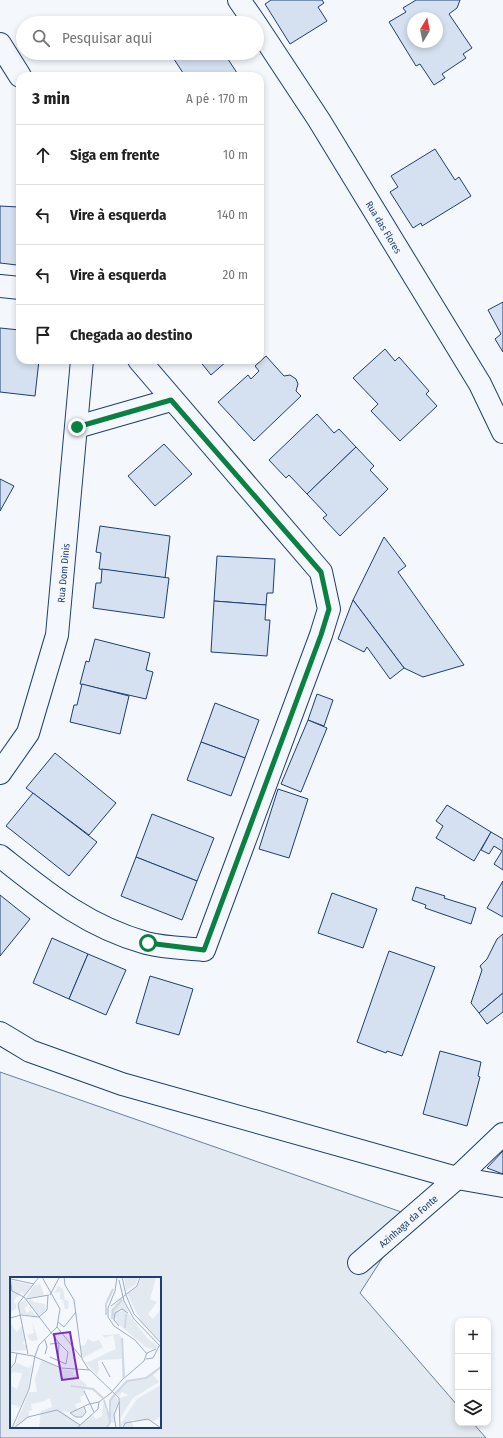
<!DOCTYPE html>
<html lang="pt">
<head>
<meta charset="utf-8">
<style>
	:root { --surface:#fff; --page:#f6f6f6; --text:#222; --muted:#767676; --line:#e0e0e0 }
	body { margin:0; font-family:"Fira Sans Condensed",sans-serif; background:var(--page); color:var(--text) }
	.controls { position:absolute; right:12px; bottom:12px; display:grid; overflow:hidden; border-radius:8px; box-shadow:0 2px 6px #0003 }
	.controls button { width:36px; height:36px; display:grid; place-items:center; padding:0; border:0; border-bottom:1px solid var(--line); background:var(--surface); color:var(--text); font:20px sans-serif }
	.compass { position:absolute; left:407px; top:12px; width:36px; height:36px; border-radius:50%; background:var(--surface); box-shadow:0 2px 6px #0003; rotate:10deg }
	.stop { position:absolute; width:12px; height:12px; margin:-9px; border:3px solid #0b8043; border-radius:50%; background:#fff }
	.stop.end { background:#0b8043; border-color:#fff; box-shadow:0 1px 4px #0008 }
	.list { margin:0; padding:0; list-style:none }
	h2 { display:flex; justify-content:space-between; align-items:center; height:52px; margin:0; padding:0 16px; font-size:17px }
	h2 small { font-size:13px; font-weight:400; color:var(--muted) }
	.list li { display:grid; grid-template-columns:26px 1fr auto; gap:12px; align-items:center; box-sizing:border-box; height:60px; padding:0 16px; border-top:1px solid var(--line) }
	.list b { display:block; font-size:15px; white-space:nowrap }
	.list em { font-size:13px; font-style:normal; color:var(--muted) }
	.icon { flex:none; width:22px; height:22px; fill:none; stroke:currentColor; stroke-width:2; stroke-linecap:round; stroke-linejoin:round }
	.map { position:relative; flex:none; width:503px; height:1438px; overflow:hidden }
	.search { position:absolute; background:var(--surface); box-shadow:0 2px 6px #0003; left:16px; top:16px; width:248px; height:44px; display:flex; align-items:center; gap:10px; box-sizing:border-box; padding:0 14px; border-radius:22px; color:var(--muted); font-size:15px }
	.panel { position:absolute; background:var(--surface); box-shadow:0 2px 6px #0003; left:16px; top:72px; width:248px; height:292px; border-radius:12px }
	.map>svg:first-child { display:block }
</style>
</head>
<body>
<div class="map">
<svg width="503" height="1438" viewBox="0 0 503 1438">
	<rect width="100%" height="100%" fill="#f4f7fb"/>
	<path fill="#e3e9f0" stroke="#687fa3" fill-rule="evenodd" d="M0 1072 410 1215 360 1293 458 1406V1423H473L486 1438H0ZM11 1278H160V1427H11Z"/>
	<g fill="#d5e0f0" stroke="#1d3f73" fill-rule="evenodd">
		<polygon points="271,0 322,0 324,3 318,7 327,21 290,44 265,4"/>
		<path d="M416 0H460L457 8 449 14 472 48 463 54 466 58 442 74 445 78 434 85 420 64 416 66 389 22 406 12 403 8ZM413 18H437V42H413Z"/>
		<polygon points="170,53 224,53 239,76 185,76"/>
		<polygon points="435,149 455,180 459,177 471,196 422,226 421,223 413,228 390,192 398,187 391,176"/>
		<polygon points="19,201 20,201 20,269 17,269 17,265 0,263 0,206 18,207"/>
		<polygon points="503,302 503,352 495,339 501,334 488,310"/>
		<polygon points="0,328 20,330 20,360 39,360 35,396 0,392"/>
		<polygon points="385,349 395,361 399,357 429,391 426,394 437,406 400,441 371,411 378,404 353,378"/>
		<polygon points="266,356 284,376 290,375 296,379 298,384 296,391 301,396 254,441 218,402 248,375 251,379 259,371 255,366"/>
		<polygon points="199,360 226,360 227,361 211,375"/>
		<polygon points="317,414 334,433 339,429 356,447 307,494 289,475 286,478 269,460"/>
		<polygon points="164,444 192,474 155,506 128,476"/>
		<polygon points="356,447 374,466 370,470 388,489 340,536 323,518 327,515 307,494"/>
		<polygon points="0,479 14,486 0,511"/>
		<polygon points="100,526 170,536 165,578 99,569 101,553 96,552"/>
		<polygon points="384,537 406,566 398,572 464,665 423,677 404,668 353,600"/>
		<polygon points="217,556 275,559 273,593 267,593 266,605 214,601"/>
		<polygon points="102,569 169,578 164,618 93,608 96,583 101,583"/>
		<polygon points="353,600 404,668 390,679 367,647 364,652 338,639"/>
		<polygon points="214,601 266,605 265,620 270,620 267,656 211,652"/>
		<polygon points="95,639 150,653 146,670 153,672 146,699 80,684 86,661 89,662"/>
		<polygon points="82,684 129,696 120,734 70,722 74,705 77,705"/>
		<polygon points="317,694 333,700 324,726 308,720"/>
		<polygon points="215,703 259,720 245,758 201,742"/>
		<polygon points="308,720 327,728 301,792 281,784"/>
		<polygon points="201,742 245,758 231,796 187,780"/>
		<polygon points="55,753 116,803 89,835 26,788"/>
		<polygon points="278,789 308,799 289,858 259,849"/>
		<polygon points="33,793 97,842 69,876 6,826"/>
		<polygon points="447,805 491,832 474,861 436,838 443,826 436,821"/>
		<polygon points="152,814 214,838 197,881 136,857"/>
		<polygon points="491,832 503,839 503,870 494,864 502,851 494,846 489,854 481,850"/>
		<polygon points="136,857 197,881 182,920 121,896"/>
		<polygon points="503,881 503,917 487,908"/>
		<polygon points="416,887 445,896 444,898 476,908 471,924 425,908 426,905 412,900"/>
		<polygon points="332,893 377,909 363,948 318,933"/>
		<polygon points="0,895 30,919 0,956"/>
		<polygon points="503,934 503,993 479,1013 471,1003 482,970 480,966 487,959 497,939"/>
		<polygon points="52,938 88,954 69,999 33,983"/>
		<polygon points="389,951 435,967 402,1056 387,1051 386,1053 357,1042"/>
		<polygon points="88,954 126,970 106,1015 69,999"/>
		<polygon points="150,976 193,989 179,1035 136,1023"/>
		<polygon points="503,993 503,1012 487,1024 479,1013"/>
		<polygon points="440,1051 481,1062 478,1076 480,1077 467,1126 423,1114"/>
		<polygon points="503,1151 503,1174 487,1168"/>
	</g>
	<g fill="none" stroke-linecap="round" stroke-linejoin="round">
		<g stroke="#1d3f73" stroke-width="24">
			<g id="minor">
				<polyline points="239,0 255,23"/>
				<polyline points="257,26 319,120 480,384 503,432"/>
				<polyline points="0,44 20,76"/>
				<polyline points="0,286 20,288"/>
				<polyline points="77,427 171,400"/>
				<polyline points="0,773 28,733 57,635 82,360"/>
				<path d="M0 856C48 894 86 926 146 943 165 948 186 948 204 950L321 635 329 609 321 572 139 360"/>
				<polyline points="359,1263 457,1178 503,1134"/>
			</g>
		</g>
		<g stroke="#1d3f73" stroke-width="24">
			<polyline id="major" points="0,1033 30,1051 122,1084 457,1178 503,1186"/>
		</g>
		<use href="#minor" stroke="#f4f7fb" stroke-width="22"/>
		<use href="#major" stroke="#f4f7fb" stroke-width="22"/>
	</g>
	<g fill="none" stroke-linecap="round" stroke-linejoin="round">
		<polyline stroke="#0b8043" stroke-width="5" points="77,427 171,400 321,572 329,609 321,635 204,950 148,943"/>
	</g>
	<g text-anchor="middle" stroke-width="3" stroke-linejoin="round" paint-order="stroke">
		<g font-size="10" fill="#1d3f73" stroke="#f4f7fb">
			<text transform="translate(384 227) rotate(59)" y="4">Rua das Flores</text>
			<text transform="translate(63 573) rotate(-85)" y="4">Rua Dom Dinis</text>
			<text transform="translate(408 1221) rotate(-41)" y="4">Azinhaga da Fonte</text>
		</g>
	</g>
	<g transform="translate(10 1277)">
		<rect width="151" height="151" fill="#f4f7fb"/>
		<path d="M114 0H128L126 7 116 14ZM131 0H146L140 22 147 25 138 37 143 42 151 32V64L131 45 117 16 128 9ZM0 3 22 8 14 18 12 15 4 23 7 31 0 35ZM30 7 34 18 16 21 24 9ZM48 9 53 12 55 23 59 24 58 32H55L53 23 50 22V15L44 16ZM112 20 118 34 108 33 104 45 100 34ZM21 22 24 25 35 27 36 33 29 39 17 24ZM14 23 18 28 14 31 17 36 21 33 26 39 11 37 8 27ZM116 34 138 62 148 69 145 72 137 71 106 45V35ZM22 44 28 63 21 64 17 58 24 56ZM0 46 7 55 12 49 15 62 13 67 17 69 16 73 0 74ZM109 57 112 62 114 101 112 102V82L90 83 88 85 89 92 87 98 76 86 106 72 103 58 94 61 93 58ZM78 62 83 65 89 63 93 70 73 81 71 69 75 68ZM32 82 50 92 64 94 63 97 77 108 74 118 70 120 71 125 65 127 67 133 73 131 75 135 72 139 67 140 60 135 52 134 70 148 81 137 86 142 92 139 94 121 95 133 99 139V123L104 116 108 124 104 137 105 146 100 145 95 151H29L31 134 42 130 40 121 32 125 21 127 22 133 19 134V140L4 151 19 115H27L25 102ZM7 86 19 91 22 87 18 112 10 130 0 127V108L7 112 11 101 12 96 3 95 0 98V93ZM151 89V91L143 98 149 105 123 121 109 143 110 121 119 118 112 115 109 119 106 116 117 104 138 100ZM151 108V139L144 144 121 143 124 151H111V146L127 122Z" fill="#e3e9f0"/>
		<path fill="none" stroke="#cfd7e4" stroke-width="2" d="M96 38V27L103 12M102 42 103 33 112 23M115 51 116 37M112 61 114 100M61 109 83 112 93 121M94 123 100 143M96 151 100 146V124L105 117 117 104 136 101 151 90"/>
		<path fill="none" stroke="#9eadc5" stroke-width="1" d="M54 0 55 8 64 23 72 82 79 93M107 0 105 14 98 31V40L104 49 125 63 137 77M112 0 116 18 124 37 151 66M0 1 2 14 14 20 49 66 58 75 56 87 40 80M1 2 24 7M109 3 114 24 124 42 151 70M40 18 49 1 53 0M16 22 39 18M101 29 127 9 130 0M0 41 11 38 29 40 37 33 38 18M48 45 54 50 66 35M109 49 104 43 105 36 112 32 118 36M47 50 71 80M35 63 37 70 35 77M40 67 49 66 48 84M0 75 23 79 51 91 80 93 109 121 110 151M18 77 8 27 29 0M25 79 29 68 47 50 50 32 32 0M136 82 143 81 149 69M92 85 100 100M0 92 5 86 7 76M74 114 84 135M74 130 76 135 72 140H66L60 136 79 127 89 125M2 151 19 112 25 79M4 151 18 140 47 133 70 148M67 151 88 132 89 125 101 116 112 103 134 84 137 76 146 72M106 151 104 138 109 125M113 151 115 146 138 142 151 151"/>
		<path fill="#7b2cbf" fill-opacity="0.15" stroke="#7b2cbf" stroke-width="2" d="M60 55 68 101 52 103 44 57Z"/>
		<rect width="151" height="151" fill="none" stroke="#1d3f73" stroke-width="2"/>
	</g>
</svg>
<div class="controls">
<button>+</button>
<button>−</button>
<button><svg class="icon" aria-label="layers" viewBox="0 0 24 24"><path d="M12 4l9 5-9 5-9-5zM3 14l9 5 9-5"/></svg></button>
</div>
<svg class="compass" viewBox="-18 -18 36 36"><path d="M0-13l5 13h-10z" fill="#e53935"/><path d="M0 13l5-13h-10z" fill="#767676"/></svg>
<div class="stop" style="left:148px;top:943px"></div>
<div class="stop end" style="left:77px;top:427px"></div>
<div class="search"><svg class="icon" aria-label="search" viewBox="0 0 24 24"><circle cx="10" cy="10" r="6"/><path d="M15 15l6 6"/></svg>Pesquisar aqui</div>
<section class="panel">
<h2>3 min<small>A pé · 170 m</small></h2>
<ul class="list">
<li><svg class="icon" aria-label="ahead" viewBox="0 0 24 24"><path d="M12 20V5M6 11l6-6 6 6"/></svg><div><b>Siga em frente</b></div><em>10 m</em></li>
<li><svg class="icon" aria-label="left" viewBox="0 0 24 24"><path d="M17 20v-9H6M10 6l-5 5 5 5"/></svg><div><b>Vire à esquerda</b></div><em>140 m</em></li>
<li><svg class="icon" aria-label="left" viewBox="0 0 24 24"><path d="M17 20v-9H6M10 6l-5 5 5 5"/></svg><div><b>Vire à esquerda</b></div><em>20 m</em></li>
<li><svg class="icon" aria-label="arrive" viewBox="0 0 24 24"><path d="M6 21V4h12l-3 4 3 4H6"/></svg><div><b>Chegada ao destino</b></div></li>
</ul>
</section>
</div>
</body>
</html>
